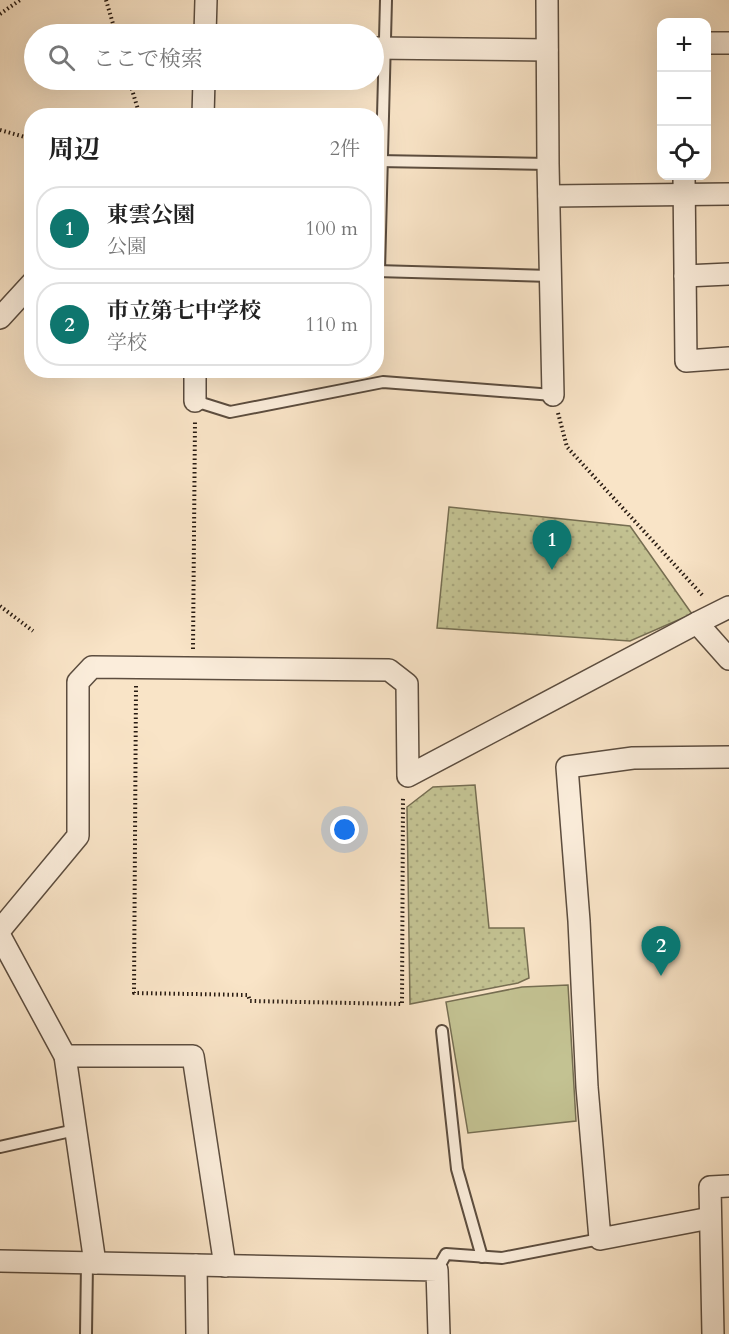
<!DOCTYPE html>
<html lang="ja">
<head>
<meta charset="utf-8">
<style>
	:root { --surface:#fff; --page:#f6f6f6; --text:#222; --muted:#767676; --line:#e0e0e0; --accent:#0f766e }
	body { margin:0; font-family:Cardo,"Noto Serif JP",serif; background:var(--page); color:var(--text) }
	.controls { position:absolute; right:18px; top:18px; display:grid; overflow:hidden; border-radius:12px; box-shadow:0 6px 24px #0002 }
	.controls button { width:54px; height:54px; display:grid; place-items:center; padding:0; border:0; border-bottom:2px solid var(--line); background:var(--surface); color:var(--text); font:30px sans-serif }
	.you { position:absolute; left:345px; top:830px; width:21px; height:21px; margin:-15px; border:4px solid #fff; border-radius:50%; background:#1a73e8; box-shadow:0 0 0 9px #1a73e833 }
	.badge { display:grid; place-items:center; width:39px; height:39px; border-radius:50%; background:var(--accent); color:#fff; font-size:20px; font-weight:700 }
	.pin { position:absolute; translate:-50% -50px; filter:drop-shadow(0 2px 3px #0008) }
	.pin::after { content:''; position:absolute; top:32px; width:21px; height:18px; background:inherit; clip-path:polygon(0 0,100% 0,50% 100%) }
	.list { margin:0; padding:0; list-style:none }
	h2 { display:flex; justify-content:space-between; align-items:center; height:78px; margin:0; padding:0 24px; font-size:26px }
	h2 small { font-size:20px; font-weight:400; color:var(--muted) }
	.list li { display:grid; grid-template-columns:39px 1fr auto; gap:18px; align-items:center; box-sizing:border-box; height:84px; margin:0 12px 12px; padding:0 12px; border:2px solid var(--line); border-radius:24px }
	.list b { display:block; font-size:22px; white-space:nowrap }
	.list p { margin:0; font-size:20px; white-space:nowrap; color:var(--muted) }
	.list em { font-size:20px; font-style:normal; color:var(--muted) }
	.icon { flex:none; width:33px; height:33px; fill:none; stroke:currentColor; stroke-width:2; stroke-linecap:round; stroke-linejoin:round }
	.map { position:relative; flex:none; width:729px; height:1334px; overflow:hidden }
	.search { position:absolute; background:var(--surface); box-shadow:0 6px 24px #0002; left:24px; top:24px; width:360px; height:66px; display:flex; align-items:center; gap:15px; box-sizing:border-box; padding:0 21px; border-radius:33px; color:var(--muted); font-size:22px }
	.panel { position:absolute; background:var(--surface); box-shadow:0 6px 24px #0002; left:24px; top:108px; width:360px; height:270px; border-radius:24px }
	.map>svg:first-child { display:block }
</style>
</head>
<body>
<div class="map">
<svg width="729" height="1334" viewBox="0 0 729 1334">
	<defs>
		<pattern id="grass-dots" width="8" height="8" patternUnits="userSpaceOnUse" patternTransform="scale(1.5)"><rect width="8" height="8" fill="#c3c292"/><path d="M2 2h.1M6 6h.1" fill="none" stroke="#a8a67d" stroke-width="1.8" stroke-linecap="round"/></pattern>
	</defs>
	<rect width="100%" height="100%" fill="#f9e4c7"/>
	<filter id="stains"><feTurbulence type="fractalNoise" baseFrequency=".00333" numOctaves="4"/><feColorMatrix values="0 0 0 0 .2 0 0 0 0 .09 0 0 0 0 .02 0 0 0 .5 -.17"/></filter>
	<radialGradient id="worn" r=".72"><stop offset=".6" stop-color="#630" stop-opacity="0"/><stop offset="1" stop-color="#630" stop-opacity=".3"/></radialGradient>
	<g fill="url(#grass-dots)" stroke="#766e52" stroke-width="1.5">
		<polygon points="449,507 630,526 692,614 630,641 437,628"/>
		<polygon points="475,785 489,928 524,928 529,978 518,983 410,1004 407,807 433,787"/>
	</g>
	<polygon fill="#c3c292" stroke="#766e52" stroke-width="1.5" points="568,985 576,1121 468,1133 446,1002 522,987"/>
	<g fill="none" stroke-linecap="round" stroke-linejoin="round">
		<g stroke="#5c4d3f" stroke-width="14">
			<g id="lane">
				<polyline points="377,161 548,164"/>
				<polyline points="376,271 550,276"/>
				<polyline points="379,271 386,0"/>
				<polyline points="195,401 230,412 383,382 553,395"/>
				<polyline points="442,1031 457,1169 482,1257"/>
				<polyline points="0,1147 75,1130"/>
				<polyline points="437,1270 446,1254 502,1258 600,1239"/>
				<polyline points="86,1334 87,1263"/>
			</g>
		</g>
		<g stroke="#5c4d3f" stroke-width="24">
			<g id="street">
				<polyline points="547,0 548,164 553,395"/>
				<polyline points="205,34 206,0"/>
				<polyline points="706,43 729,43"/>
				<polyline points="374,48 547,50"/>
				<polyline points="203,116 204,80"/>
				<polyline points="684,176 686,361 729,358"/>
				<polyline points="549,196 729,194"/>
				<polyline points="685,276 729,274"/>
				<polyline points="0,318 32,283"/>
				<polyline points="195,401 195,370"/>
				<polyline points="697,623 729,659"/>
				<polyline points="0,930 78,836 78,682 92,667 389,670 407,684 408,776 697,623 729,607"/>
				<polyline points="0,936 65,1056 95,1263"/>
				<polyline points="65,1056 193,1056 225,1266"/>
				<polyline points="710,1218 600,1239 587,1087 579,921 567,767 633,758 729,757"/>
				<polyline points="0,1261 437,1270 439,1334"/>
				<polyline points="196,1265 197,1334"/>
				<polyline points="713,1334 710,1187 729,1186"/>
			</g>
		</g>
		<g stroke="#281b12" stroke-width="4" stroke-dasharray="1.5 3" stroke-linecap="butt">
			<polyline points="106,0 116,34"/>
			<polyline points="0,14 20,0"/>
			<polyline points="129,80 140,116"/>
			<polyline points="0,130 32,139"/>
			<polyline points="558,413 567,447 704,597"/>
			<polyline points="0,606 33,631"/>
			<polyline points="193,649 195,420"/>
			<polyline points="136,686 134,993 248,995 250,1001 402,1004 403,796"/>
		</g>
		<use href="#lane" stroke="#fbeddb" stroke-width="10"/>
		<use href="#street" stroke="#fbeddb" stroke-width="21"/>
	</g>
	<rect width="100%" height="100%" filter="url(#stains)"/>
	<rect width="100%" height="100%" fill="url(#worn)"/>
</svg>
<div class="controls">
<button>+</button>
<button>−</button>
<button><svg class="icon" aria-label="locate" viewBox="0 0 24 24"><circle cx="12" cy="12" r="6"/><path d="M12 2v4M12 18v4M2 12h4M18 12h4"/></svg></button>
</div>
<div class="you"></div>
<div class="pin badge" style="left:552px;top:570px">1</div>
<div class="pin badge" style="left:661px;top:976px">2</div>
<div class="search"><svg class="icon" aria-label="search" viewBox="0 0 24 24"><circle cx="10" cy="10" r="6"/><path d="M15 15l6 6"/></svg>ここで検索</div>
<section class="panel">
<h2>周辺<small>2件</small></h2>
<ul class="list">
<li><span class="badge">1</span><div><b>東雲公園</b><p>公園</p></div><em>100 m</em></li>
<li><span class="badge">2</span><div><b>市立第七中学校</b><p>学校</p></div><em>110 m</em></li>
</ul>
</section>
</div>
</body>
</html>
